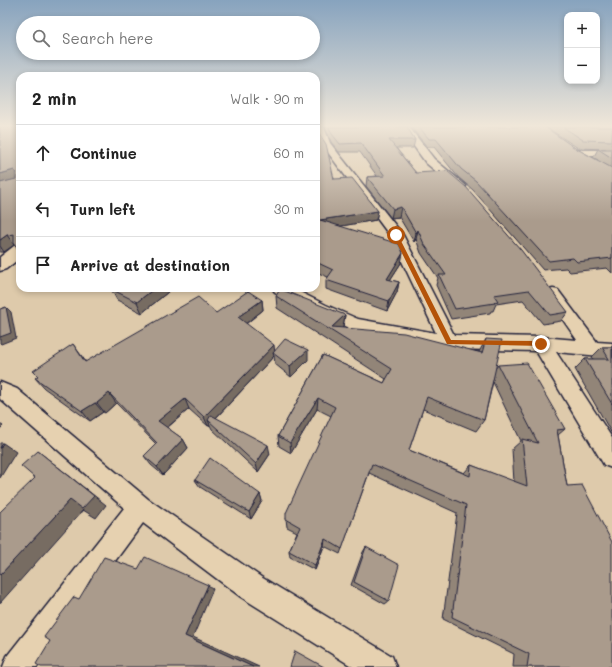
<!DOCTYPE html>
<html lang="en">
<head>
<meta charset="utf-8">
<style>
	:root { --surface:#fff; --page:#f2f2f2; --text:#222; --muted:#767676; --line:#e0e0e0 }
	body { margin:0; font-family:Mali,sans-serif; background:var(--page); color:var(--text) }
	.controls { position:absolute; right:12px; top:12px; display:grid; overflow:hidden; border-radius:8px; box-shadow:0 2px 6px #0003 }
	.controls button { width:36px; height:36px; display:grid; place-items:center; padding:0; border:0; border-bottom:1px solid var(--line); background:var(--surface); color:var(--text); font:20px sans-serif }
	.stop { position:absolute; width:12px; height:12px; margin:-9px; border:3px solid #b45309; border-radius:50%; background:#fff }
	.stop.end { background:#b45309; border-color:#fff; box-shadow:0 1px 4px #0008 }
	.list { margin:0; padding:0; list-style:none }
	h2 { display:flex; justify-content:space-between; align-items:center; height:52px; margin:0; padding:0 16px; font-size:17px }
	h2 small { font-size:13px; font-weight:400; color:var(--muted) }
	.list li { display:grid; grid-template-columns:26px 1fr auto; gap:12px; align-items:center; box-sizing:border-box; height:56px; padding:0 16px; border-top:1px solid var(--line) }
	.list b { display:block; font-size:15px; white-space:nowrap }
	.list em { font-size:13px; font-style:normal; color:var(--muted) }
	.icon { flex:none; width:22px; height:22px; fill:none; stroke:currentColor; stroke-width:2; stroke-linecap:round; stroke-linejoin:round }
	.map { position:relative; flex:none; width:612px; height:667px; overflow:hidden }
	.search { position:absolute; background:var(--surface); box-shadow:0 2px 6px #0003; left:16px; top:16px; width:304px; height:44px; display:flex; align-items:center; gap:10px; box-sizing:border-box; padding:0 14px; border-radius:22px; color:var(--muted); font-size:15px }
	.panel { position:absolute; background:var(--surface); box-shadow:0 2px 6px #0003; left:16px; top:72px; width:304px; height:220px; border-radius:12px }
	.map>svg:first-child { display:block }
</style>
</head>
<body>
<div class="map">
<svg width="612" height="667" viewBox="0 0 612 667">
	<rect width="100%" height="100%" fill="#decaab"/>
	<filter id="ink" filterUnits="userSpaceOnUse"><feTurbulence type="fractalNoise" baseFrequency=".025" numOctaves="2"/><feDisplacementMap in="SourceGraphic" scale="8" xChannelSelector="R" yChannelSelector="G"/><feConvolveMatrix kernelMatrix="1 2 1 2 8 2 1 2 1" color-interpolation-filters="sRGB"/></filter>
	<g filter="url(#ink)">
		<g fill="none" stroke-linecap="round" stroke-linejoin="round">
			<g stroke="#22223b" stroke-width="3">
				<g id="minor">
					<polygon points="316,127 324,127 330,143 403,235 454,335 541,337 577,340 545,294 548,290 553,289 558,290 597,342 612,343 612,357 556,352 612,438 612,468 604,465 536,351 449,349 394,339 349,328 314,313 275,292 272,288 292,288 326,305 358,319 436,333 390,236 321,143"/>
					<polygon points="400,127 409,127 434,159 464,184 466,186 464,188 456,188 426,163"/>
					<polygon points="573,150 612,150 612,156 570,155 568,153"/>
					<polygon points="0,382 17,389 148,499 261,577 392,656 396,667 353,667 241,597 143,523 37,667 3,667 7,656 124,508 0,399"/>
				</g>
			</g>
			<g stroke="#22223b" stroke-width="3">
				<polygon id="tertiary" points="20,245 20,258 6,269 0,271 0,257 14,246"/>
			</g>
			<use href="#minor" fill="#e6d1b0" fill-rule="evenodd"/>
			<use href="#tertiary" fill="#e6d1b0" fill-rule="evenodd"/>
		</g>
		<g fill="#928578" stroke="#22223b" fill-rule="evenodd">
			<polygon points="0,127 20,127 20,253 14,244 4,252 0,252"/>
			<polygon points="316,127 334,179 378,211 376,220 340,226 401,263 390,280 399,282 397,292 387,311 326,289 326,280 328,277 316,272"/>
			<polygon points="325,127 407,127 415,140 413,148 396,148 416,173 568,312 561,321 543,324 523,300 496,304 493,311 491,311 490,313 451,319 436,285 438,278 421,253 416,239 414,242 399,217 391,218 366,186 367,177 377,176 360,152 339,152 331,142"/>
			<polygon points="411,127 545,127 575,148 598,160 593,158 598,149 606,149 578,148 546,127 612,127 612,273 607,268 570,272 566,268 543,270 473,190 458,177 434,147 427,147"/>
			<polygon points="111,289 168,292 142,313 117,300"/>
			<path d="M276 296 345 315 343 327V328L479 352 486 339 495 369 498 365 565 429 558 435 567 486 612 667H513L514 654 443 619 457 513 369 473 340 554 324 546 315 570 290 557 289 551 297 532 287 527 286 519 331 416 317 409 291 453 279 446 278 436 323 355 384 383 386 379 277 308ZM493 382 521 441 512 449 514 482 471 465 464 473 409 450 423 409 476 431 484 420Z"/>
			<polygon points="262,300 263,310 246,324 274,352 308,360 291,377 275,364 274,356 216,418 270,454 258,472 212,429 210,425 208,426 189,409 167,428 183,439 188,448 163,475 151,465 144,456 156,444 116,403 105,413 103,412 90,421 44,388 35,378 73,344 86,362 216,313"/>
			<polygon points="602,347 612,347 612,434 575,369 585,359 593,359 592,357"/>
			<polygon points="195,480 260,494 262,501 251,519 200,487"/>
			<polygon points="366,547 389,601 385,604 351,585 363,552"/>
		</g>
		<g fill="#776c62" stroke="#22223b">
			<polygon points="14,170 20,180 0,184 0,174"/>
			<polygon points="401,207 399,217 391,218 393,209"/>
			<polygon points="378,211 376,220 319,230 320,220"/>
			<polygon points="418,230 416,239 414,242 416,233"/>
			<polygon points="7,235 14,245 4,252 0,246 0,240"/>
			<polygon points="403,253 401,263 385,288 387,279"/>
			<polygon points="399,282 397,292 387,311 389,301"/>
			<polygon points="155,288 166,288 168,292 142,313 137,302"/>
			<polygon points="262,300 263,310 240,328 238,317"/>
			<polygon points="6,307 11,312 16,338 1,344 0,343 0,337"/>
			<polygon points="345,315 343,327 336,334 332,327"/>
			<polygon points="274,345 275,354 273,353 274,356 211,423 208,420 210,425 208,426 204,417"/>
			<polygon points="308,350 308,360 291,377 290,366"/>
			<polygon points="109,393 116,403 105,413 97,403"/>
			<polygon points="318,398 317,409 291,453 290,443"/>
			<polygon points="185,399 189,409 164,430 158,421"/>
			<polygon points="95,403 103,412 90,421 82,411"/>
			<polygon points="0,424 3,426 0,429"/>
			<polygon points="183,439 188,448 163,475 157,467"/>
			<polygon points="3,443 16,452 0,478 0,448"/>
			<polygon points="268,445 270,454 258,472 256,464"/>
			<polygon points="38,451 106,505 96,518 83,510 0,603 0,575 70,500"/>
			<polygon points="260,494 262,501 251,519 249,512"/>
			<polygon points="325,539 324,546 315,570 315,565"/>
			<polygon points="208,585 213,589 193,637 259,667 253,667 185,636"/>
		</g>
		<g fill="#aa9b8c" stroke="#22223b">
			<polygon points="0,127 20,127 20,246 14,245 14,234 7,235 0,240 0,183 16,179 16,172 14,170 0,174"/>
			<polygon points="316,127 317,127 320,135 326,144 334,179 352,178 378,211 320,220 399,244 403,253 387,279 399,282 389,301 326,280 333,270 316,262"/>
			<polygon points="329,127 407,127 415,140 389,140 416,173 447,171 466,187 521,250 568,312 550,315 529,290 494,295 498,301 494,302 495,303 455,309 439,275 446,275 424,244 418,230 416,233 401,207 393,209 367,177 385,176 361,143 340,144 332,134"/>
			<polygon points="419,127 545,127 575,148 612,168 612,258 577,262 573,258 549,261 476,181 461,169 436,139 429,139"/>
			<polygon points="563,127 612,127 612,141 583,140"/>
			<polygon points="598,149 612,149 612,158"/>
			<polygon points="112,288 155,288 137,302 111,289"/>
			<polygon points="280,289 345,315 332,327 404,333 482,353 486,339 502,340 484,420 427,397 409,450 470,476 471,465 527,486 522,439 538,443 498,365 527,363 565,429 557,430 567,486 582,485 612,542 612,667 527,667 529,654 452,617 466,505 372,464 342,549 325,539 315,565 289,551 300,527 286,519 286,513 335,407 318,398 290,443 278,436 323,355 384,383 392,369 276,296"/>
			<polygon points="248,291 262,300 238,317 274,345 204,417 185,399 158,421 183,439 157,467 144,456 157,443 109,393 97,403 95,403 82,411 35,378 38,376 33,371 73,344 85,362 198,297 216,313"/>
			<polygon points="6,307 11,333 0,337 0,309"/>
			<polygon points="285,339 308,350 290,366 273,353"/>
			<polygon points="602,347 612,347 612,404 585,359 609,359"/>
			<polygon points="211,415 268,445 256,464 208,420"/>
			<polygon points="0,443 3,443 0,448"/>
			<polygon points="38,451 94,496 82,509 70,500 0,575 0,512 35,478 21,466"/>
			<polygon points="210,458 260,494 249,512 195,480"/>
			<polygon points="366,547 399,565 389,601 354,582"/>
			<polygon points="104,557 138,569 145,557 208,585 185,636 253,667 41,667 36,664 50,641 44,637 74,597 79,599"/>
			<polygon points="295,651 324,667 290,667"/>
		</g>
	</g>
	<linearGradient id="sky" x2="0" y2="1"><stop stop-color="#87a3be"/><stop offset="0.57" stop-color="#f0e7d9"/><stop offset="1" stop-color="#f0e7d9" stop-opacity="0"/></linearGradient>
	<rect width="612" height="221" fill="url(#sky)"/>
	<polygon fill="#b45309" points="396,233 398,235 451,340 541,341 545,344 544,346 447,344 393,235"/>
</svg>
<div class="controls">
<button>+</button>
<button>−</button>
</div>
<div class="stop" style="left:396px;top:235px"></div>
<div class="stop end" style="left:541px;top:344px"></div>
<div class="search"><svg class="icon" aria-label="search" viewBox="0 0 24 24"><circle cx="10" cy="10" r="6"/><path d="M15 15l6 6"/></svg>Search here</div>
<section class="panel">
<h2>2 min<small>Walk · 90 m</small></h2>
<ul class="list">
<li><svg class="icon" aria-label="ahead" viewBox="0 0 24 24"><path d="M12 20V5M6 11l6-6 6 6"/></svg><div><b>Continue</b></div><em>60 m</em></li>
<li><svg class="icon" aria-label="left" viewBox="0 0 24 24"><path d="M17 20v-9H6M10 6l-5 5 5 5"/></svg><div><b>Turn left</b></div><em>30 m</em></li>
<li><svg class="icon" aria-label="arrive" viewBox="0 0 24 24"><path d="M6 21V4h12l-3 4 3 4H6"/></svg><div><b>Arrive at destination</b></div></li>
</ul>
</section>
</div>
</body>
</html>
